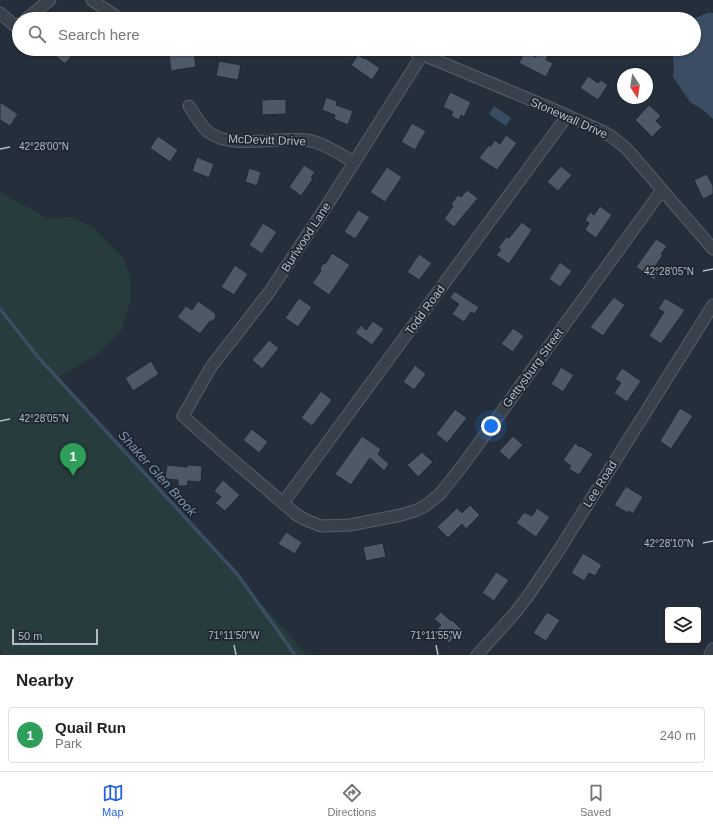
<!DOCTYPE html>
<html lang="en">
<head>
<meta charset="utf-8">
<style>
	:root { --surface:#fff; --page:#f6f6f6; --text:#222; --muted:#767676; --line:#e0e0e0; --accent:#2563eb }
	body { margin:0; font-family:Arial,sans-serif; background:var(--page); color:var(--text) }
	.controls { position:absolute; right:12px; bottom:12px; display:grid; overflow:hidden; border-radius:4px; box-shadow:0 1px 3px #0004 }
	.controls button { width:36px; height:36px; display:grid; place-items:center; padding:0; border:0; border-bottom:1px solid var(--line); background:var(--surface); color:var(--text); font:20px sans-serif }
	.compass { position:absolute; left:617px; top:68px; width:36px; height:36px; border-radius:50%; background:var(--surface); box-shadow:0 1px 3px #0004; rotate:168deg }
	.scale { position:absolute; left:12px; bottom:10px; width:86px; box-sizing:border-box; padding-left:4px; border:2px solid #b4bcc7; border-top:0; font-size:11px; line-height:14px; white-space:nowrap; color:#b4bcc7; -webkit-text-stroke:3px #1d2630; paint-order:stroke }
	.you { position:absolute; left:491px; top:426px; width:14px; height:14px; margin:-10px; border:3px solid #fff; border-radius:50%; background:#1a73e8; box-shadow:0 0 0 6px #1a73e833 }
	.badge { display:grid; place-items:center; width:26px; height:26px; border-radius:50%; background:var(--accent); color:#fff; font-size:13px; font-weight:700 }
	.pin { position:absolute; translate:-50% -33px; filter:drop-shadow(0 1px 2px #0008) }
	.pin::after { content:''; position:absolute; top:21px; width:14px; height:12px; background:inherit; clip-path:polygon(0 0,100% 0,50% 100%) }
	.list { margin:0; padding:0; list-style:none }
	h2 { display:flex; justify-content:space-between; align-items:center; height:52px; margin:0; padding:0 16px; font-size:17px }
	h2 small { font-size:13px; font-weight:400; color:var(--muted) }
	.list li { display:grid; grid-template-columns:26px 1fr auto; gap:12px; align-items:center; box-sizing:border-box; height:56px; margin:0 8px 8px; padding:0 8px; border:1px solid var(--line); border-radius:4px }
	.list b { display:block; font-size:15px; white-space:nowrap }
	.list p { margin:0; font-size:13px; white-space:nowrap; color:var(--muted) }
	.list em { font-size:13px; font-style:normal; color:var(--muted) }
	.icon { flex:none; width:22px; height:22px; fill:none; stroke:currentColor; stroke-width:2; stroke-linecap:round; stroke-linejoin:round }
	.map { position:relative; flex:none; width:713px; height:655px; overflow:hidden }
	.search { position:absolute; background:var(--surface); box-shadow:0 1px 3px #0004; left:12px; right:12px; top:12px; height:44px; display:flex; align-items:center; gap:10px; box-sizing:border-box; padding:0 14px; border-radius:22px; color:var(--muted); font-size:15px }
	.sheet { height:116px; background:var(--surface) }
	nav { display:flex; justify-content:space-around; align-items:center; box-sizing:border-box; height:56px; border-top:1px solid var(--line); background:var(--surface); font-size:11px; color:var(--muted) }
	nav a { display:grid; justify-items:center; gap:2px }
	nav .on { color:var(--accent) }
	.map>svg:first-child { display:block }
</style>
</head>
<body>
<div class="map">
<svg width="713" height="655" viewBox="0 0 713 655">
	<rect width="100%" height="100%" fill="#252f3b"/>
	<polygon fill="#273c3d" points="0,192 48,219 71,217 92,226 122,256 130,276 130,302 121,331 99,353 58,377 307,655 2,655 0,648"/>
	<g fill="#3b4d63">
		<polygon points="707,13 713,13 713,119 703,110 690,102 673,77 674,68 672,49 694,49 693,19"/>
		<polygon points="494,106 511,118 506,126 489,114"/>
	</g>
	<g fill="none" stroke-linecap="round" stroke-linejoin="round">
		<polyline stroke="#3b4d63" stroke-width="3.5" points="0,309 38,357 238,575 295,655"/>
	</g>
	<g fill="#4e5967" stroke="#1f2832">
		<polygon points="47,49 77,49 65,64"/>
		<polygon points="540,49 549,54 546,60 553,63 546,77 519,63 525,51 536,57"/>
		<polygon points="194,52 196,67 171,71 169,55"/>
		<polygon points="358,55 364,59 365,58 380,68 372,80 351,65"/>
		<polygon points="219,61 241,65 238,80 216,76"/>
		<polygon points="588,76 598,83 601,80 608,85 598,100 580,88"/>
		<polygon points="450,92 471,102 464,117 461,115 459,120 451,116 453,112 443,107"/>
		<polygon points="326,97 337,101 336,105 353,111 348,125 334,119 335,115 322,110"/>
		<polygon points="286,99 286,114 262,115 262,100"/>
		<polygon points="0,102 18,114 10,126 0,120"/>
		<polygon points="649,105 661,116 656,121 662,127 652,137 635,120"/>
		<polygon points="412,123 426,131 415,150 401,142"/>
		<polygon points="506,135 517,143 497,170 479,158 489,145 491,146 495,140 500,144"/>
		<polygon points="158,136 178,150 170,162 150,148"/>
		<polygon points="197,157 214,164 209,178 192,171"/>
		<polygon points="304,165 315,172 311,178 313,179 301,196 289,187"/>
		<polygon points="561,166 572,175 558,191 547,182"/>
		<polygon points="387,167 402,177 385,202 370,192"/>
		<polygon points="249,168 261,172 257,186 245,182"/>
		<polygon points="707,174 713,186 713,194 703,199 694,180"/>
		<polygon points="467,190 478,198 454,227 444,219 453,206 451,204 458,195 461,197"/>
		<polygon points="600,206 612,215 596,238 585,230 589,223 585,220 590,212 594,215"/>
		<polygon points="358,210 370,217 355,239 344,232"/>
		<polygon points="522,222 532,230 509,264 496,255 501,250 498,248 506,237 509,238"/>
		<polygon points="263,223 277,232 262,254 249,245"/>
		<polygon points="656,239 667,246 661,254 663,255 654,268 659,272 654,280 636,267"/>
		<polygon points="332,253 350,265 329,295 312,283 321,271 320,268 323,264 326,263"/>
		<polygon points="419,254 432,263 419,280 407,272"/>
		<polygon points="560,262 572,271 560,287 549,279"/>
		<polygon points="235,265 248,274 234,295 221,287"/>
		<polygon points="454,291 479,307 475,314 471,312 464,322 452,314 459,304 450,298"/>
		<polygon points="614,297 625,305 603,336 590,327"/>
		<polygon points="299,298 312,307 298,327 285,318"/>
		<polygon points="665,298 685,310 661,344 649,336 664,312 658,309"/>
		<polygon points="198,301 215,313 216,317 213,321 210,321 200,334 177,317 186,306 192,310"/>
		<polygon points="373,321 384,329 372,345 355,333 361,325 366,330"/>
		<polygon points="513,328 524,336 513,352 501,344"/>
		<polygon points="269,340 279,348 262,369 252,360"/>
		<polygon points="151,361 159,374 133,391 125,378"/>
		<polygon points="415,365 426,374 414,390 403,382"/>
		<polygon points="561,367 574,375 563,392 551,384"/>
		<polygon points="622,368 641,381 627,402 614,393 621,383 615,379"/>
		<polygon points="321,391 332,400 312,426 301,418"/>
		<polygon points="680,408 693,416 671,449 660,441"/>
		<polygon points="455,409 467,418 447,443 436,434"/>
		<polygon points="252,429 268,442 259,453 243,440"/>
		<polygon points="362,436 381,449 378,454 389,464 384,471 370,458 351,485 335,474"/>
		<polygon points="513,436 523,445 509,460 499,451"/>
		<polygon points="575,443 580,447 581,446 593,454 579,475 569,469 571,466 563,460"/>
		<polygon points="422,452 433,462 418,477 407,465"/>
		<polygon points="167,465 187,467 187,465 202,466 201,482 188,481 187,486 178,486 178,480 165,479"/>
		<polygon points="223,480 240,495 225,511 215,503 221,497 214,491"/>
		<polygon points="626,486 643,497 633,514 629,511 628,513 614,505"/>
		<polygon points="470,505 480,515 466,529 462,524 448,538 437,527 457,508 462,513"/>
		<polygon points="537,508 550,517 536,537 516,523 524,512 532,516"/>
		<polygon points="286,532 302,542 295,554 278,544"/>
		<polygon points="383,543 386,557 366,561 363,547"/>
		<polygon points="583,553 602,565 595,576 589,573 584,581 571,573"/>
		<polygon points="496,572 509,580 494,601 482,593"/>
		<polygon points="441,612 451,621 452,620 462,630 449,643 438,632 439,631 437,629 441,625 434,619"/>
		<polygon points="547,612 560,620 546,641 533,633"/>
	</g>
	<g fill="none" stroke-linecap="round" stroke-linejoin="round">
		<g stroke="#565f69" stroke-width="13">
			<g id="street">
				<polyline points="92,0 120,19"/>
				<polyline points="0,13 15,26 19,24"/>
				<polyline points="26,19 50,0"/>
				<polyline points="253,19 297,19"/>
				<polyline points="409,49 548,107 604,132 612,137 626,148 713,249"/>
				<polyline points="422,55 329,202 270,291 211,367 183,416 220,449 297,515 306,520 321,526 350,525 401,515 417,510 425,506 440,494 463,465 662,190"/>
				<path d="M189 106C194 114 200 124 207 131 231 151 277 136 307 140 324 143 339 154 354 162"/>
				<polyline points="283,503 567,116"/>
				<polyline points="477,655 515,613 528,596 559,550 713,305"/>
				<polyline points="710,655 713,649"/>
			</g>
		</g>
		<use href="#street" stroke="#38414b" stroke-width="11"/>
	</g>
	<path fill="none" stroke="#b4bcc7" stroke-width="1.5" d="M0 149 10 147M703 271 713 269M0 421 10 419M703 543 713 541M234 645 236 655M436 645 438 655"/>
	<g text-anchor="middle" stroke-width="3.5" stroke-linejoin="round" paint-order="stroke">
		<g font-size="12" fill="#b4bcc7" stroke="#1d2630">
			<text transform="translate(569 118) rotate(24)" y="4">Stonewall Drive</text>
			<text transform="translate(267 140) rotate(2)" y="4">McDevitt Drive</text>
			<text transform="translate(306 237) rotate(-57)" y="4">Burlwood Lane</text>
			<text transform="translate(425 310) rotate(-54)" y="4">Todd Road</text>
			<text transform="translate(533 368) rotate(-54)" y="4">Gettysburg Street</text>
			<text transform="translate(600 484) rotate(-58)" y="4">Lee Road</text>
		</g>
		<g font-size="13" font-style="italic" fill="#7d93ad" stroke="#1d2630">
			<text transform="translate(158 473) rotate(48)" y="5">Shaker Glen Brook</text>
		</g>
	</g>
	<g font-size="10" text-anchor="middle" fill="#b4bcc7" stroke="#1d2630" stroke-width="3.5" stroke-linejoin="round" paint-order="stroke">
		<text x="44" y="150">42°28'00"N</text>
		<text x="669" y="275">42°28'05"N</text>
		<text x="44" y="422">42°28'05"N</text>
		<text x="669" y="547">42°28'10"N</text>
		<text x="234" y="639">71°11'50"W</text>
		<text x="436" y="639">71°11'55"W</text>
	</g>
</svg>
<div class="controls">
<button><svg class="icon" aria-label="layers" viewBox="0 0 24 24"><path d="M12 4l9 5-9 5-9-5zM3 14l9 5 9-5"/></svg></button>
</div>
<svg class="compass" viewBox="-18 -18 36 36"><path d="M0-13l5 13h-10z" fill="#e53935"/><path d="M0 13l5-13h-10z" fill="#767676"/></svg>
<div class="scale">50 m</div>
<div class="you"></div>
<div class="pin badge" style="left:73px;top:476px;background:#2e9e5b">1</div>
<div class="search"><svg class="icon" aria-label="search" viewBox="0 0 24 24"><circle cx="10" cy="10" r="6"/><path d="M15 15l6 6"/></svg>Search here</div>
</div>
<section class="sheet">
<h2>Nearby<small></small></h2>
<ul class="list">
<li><span class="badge" style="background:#2e9e5b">1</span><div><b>Quail Run</b><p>Park</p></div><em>240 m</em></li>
</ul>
</section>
<nav>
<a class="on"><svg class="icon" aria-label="map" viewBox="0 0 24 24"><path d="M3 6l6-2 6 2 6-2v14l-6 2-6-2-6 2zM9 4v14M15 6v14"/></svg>Map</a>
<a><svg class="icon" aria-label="directions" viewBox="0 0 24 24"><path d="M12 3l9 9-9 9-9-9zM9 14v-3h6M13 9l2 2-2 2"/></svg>Directions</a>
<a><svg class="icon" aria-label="saved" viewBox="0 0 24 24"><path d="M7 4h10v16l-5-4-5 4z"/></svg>Saved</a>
</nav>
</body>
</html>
